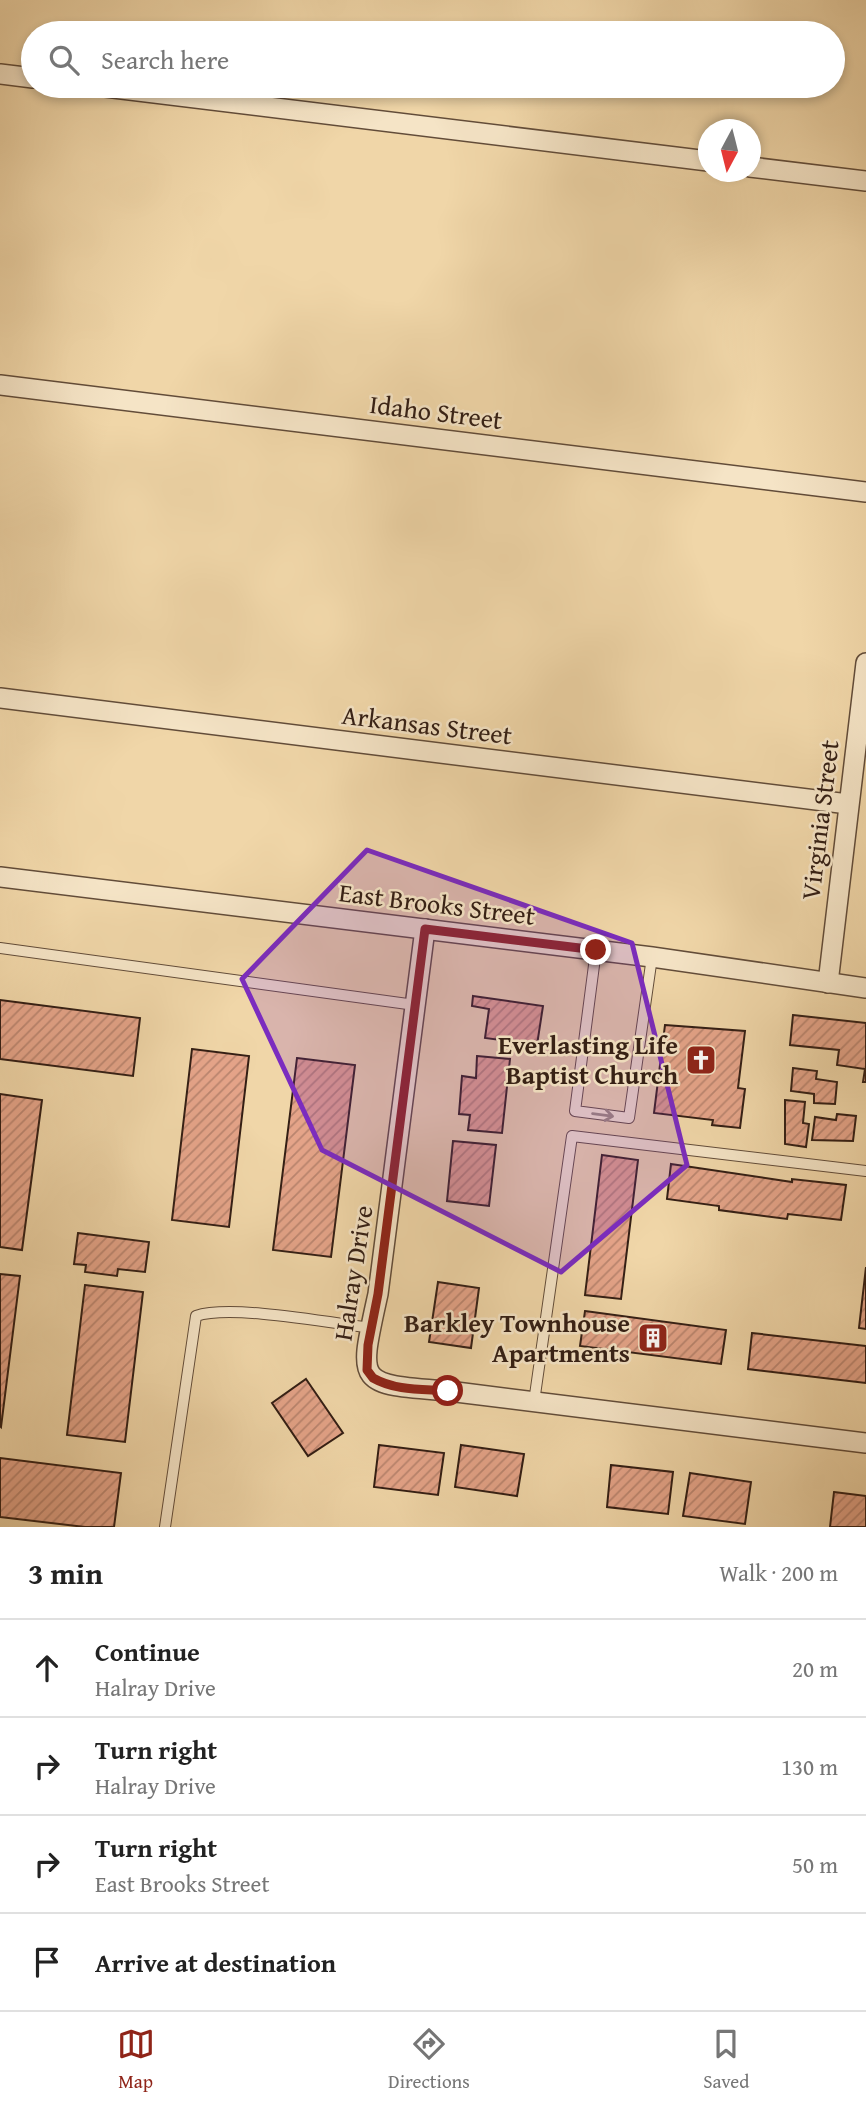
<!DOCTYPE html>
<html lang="en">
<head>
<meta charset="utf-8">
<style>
	:root { --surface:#fff; --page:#f6f6f6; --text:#222; --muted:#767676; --line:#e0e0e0; --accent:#8f2418 }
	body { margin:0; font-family:"Gentium Book Plus",serif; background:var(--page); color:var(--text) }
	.compass { position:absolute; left:698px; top:119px; width:63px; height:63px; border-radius:50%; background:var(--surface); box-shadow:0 4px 10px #0003; rotate:187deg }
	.stop { position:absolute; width:21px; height:21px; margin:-16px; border:5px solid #8f2418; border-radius:50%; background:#fff }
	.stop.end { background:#8f2418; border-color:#fff; box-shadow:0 2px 7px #0008 }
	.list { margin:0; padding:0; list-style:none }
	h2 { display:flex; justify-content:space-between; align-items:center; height:91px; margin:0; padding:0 28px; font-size:30px }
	h2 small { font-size:23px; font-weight:400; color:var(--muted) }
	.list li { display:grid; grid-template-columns:46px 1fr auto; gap:21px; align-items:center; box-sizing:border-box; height:98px; padding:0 28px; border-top:2px solid var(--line) }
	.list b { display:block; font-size:26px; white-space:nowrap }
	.list p { margin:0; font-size:23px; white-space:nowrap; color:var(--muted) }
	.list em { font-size:23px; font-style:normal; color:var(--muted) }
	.icon { flex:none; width:38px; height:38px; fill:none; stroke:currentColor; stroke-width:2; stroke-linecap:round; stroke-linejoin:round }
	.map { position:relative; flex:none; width:866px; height:1527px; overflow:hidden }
	.search { position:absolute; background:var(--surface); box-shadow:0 4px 10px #0003; left:21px; right:21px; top:21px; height:77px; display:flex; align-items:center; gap:18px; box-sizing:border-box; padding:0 24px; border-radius:38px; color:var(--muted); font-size:26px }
	.sheet { height:483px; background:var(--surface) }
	nav { display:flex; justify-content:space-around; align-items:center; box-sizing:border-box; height:98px; border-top:2px solid var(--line); background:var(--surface); font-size:19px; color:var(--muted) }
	nav a { display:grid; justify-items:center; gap:4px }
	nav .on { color:var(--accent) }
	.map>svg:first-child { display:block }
</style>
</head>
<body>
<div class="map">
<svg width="866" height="1527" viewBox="0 0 866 1527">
	<defs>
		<pattern id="building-hatch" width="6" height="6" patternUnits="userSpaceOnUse" patternTransform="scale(1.75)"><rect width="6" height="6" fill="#e5a489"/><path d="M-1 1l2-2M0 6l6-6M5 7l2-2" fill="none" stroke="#ba856f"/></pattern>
	</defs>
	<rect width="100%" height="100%" fill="#f0d6a8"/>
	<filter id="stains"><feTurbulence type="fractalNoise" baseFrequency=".00286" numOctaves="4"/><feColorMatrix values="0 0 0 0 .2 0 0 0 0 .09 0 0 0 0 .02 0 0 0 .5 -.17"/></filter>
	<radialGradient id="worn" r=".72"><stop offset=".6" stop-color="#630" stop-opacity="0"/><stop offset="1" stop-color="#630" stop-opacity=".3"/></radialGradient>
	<g fill="url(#building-hatch)" stroke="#331e14" stroke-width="2">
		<polygon points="473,996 543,1006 537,1045 485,1038 489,1009 472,1006"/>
		<polygon points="0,1000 140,1018 133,1076 0,1059"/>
		<polygon points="793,1015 866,1023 866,1082 863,1082 865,1069 837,1065 839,1050 790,1045"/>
		<polygon points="665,1025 745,1031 738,1088 745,1089 740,1128 712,1125 713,1120 654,1113"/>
		<polygon points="192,1049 249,1056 229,1227 172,1220"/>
		<polygon points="477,1056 510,1059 502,1133 468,1130 470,1115 459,1114 462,1076 476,1078"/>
		<polygon points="297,1058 355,1065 331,1257 273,1250"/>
		<polygon points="793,1068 817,1071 816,1079 837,1082 835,1104 814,1103 814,1094 791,1091"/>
		<polygon points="0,1094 42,1100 22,1250 0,1247"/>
		<polygon points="785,1100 805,1102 803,1123 809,1124 806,1147 785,1144"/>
		<polygon points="837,1114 856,1116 853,1141 812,1140 815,1117 836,1120"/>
		<polygon points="453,1141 496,1145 489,1206 447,1201"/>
		<polygon points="602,1155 638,1160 621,1299 585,1295"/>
		<polygon points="671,1164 792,1182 792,1179 846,1185 841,1220 788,1214 787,1219 719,1210 719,1206 667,1199"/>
		<polygon points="78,1233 149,1242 145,1272 118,1269 117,1276 85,1272 86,1265 74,1264"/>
		<polygon points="866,1267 866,1329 859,1328"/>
		<polygon points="0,1274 20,1276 1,1427 0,1426"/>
		<polygon points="438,1282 479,1288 471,1348 429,1342"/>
		<polygon points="85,1285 143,1292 125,1442 67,1435"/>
		<polygon points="585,1311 726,1330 721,1364 580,1346"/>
		<polygon points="752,1333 866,1346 866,1383 748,1369"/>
		<polygon points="306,1379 343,1433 308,1456 272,1403"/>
		<polygon points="379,1445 444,1453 438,1495 374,1487"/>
		<polygon points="461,1445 524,1454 517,1496 455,1487"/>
		<polygon points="0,1458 121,1473 114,1527 85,1527 0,1517"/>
		<polygon points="611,1465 673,1472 668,1514 607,1507"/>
		<polygon points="690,1473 751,1482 745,1524 683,1516"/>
		<polygon points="834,1492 866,1496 866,1527 830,1527"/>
	</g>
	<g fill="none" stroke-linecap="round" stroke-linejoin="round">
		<g stroke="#624c39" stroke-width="12">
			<g id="lane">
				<polyline points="0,948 415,1005"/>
				<polyline points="596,950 575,1111 629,1118 652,957"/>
				<polyline points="534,1402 572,1136 866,1171"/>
				<path d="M165 1527 196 1316C231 1304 331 1323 371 1328"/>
			</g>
		</g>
		<g stroke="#624c39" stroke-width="22">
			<g id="street">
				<polyline points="0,74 33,78"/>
				<polyline points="97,86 708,161"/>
				<polyline points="750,167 866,181"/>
				<polyline points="0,385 866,492"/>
				<polyline points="0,698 848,804"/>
				<polyline points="0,877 652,957 866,988"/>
				<path d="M425 929 378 1294C358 1385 355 1384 448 1391L866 1443"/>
				<polyline points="828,983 866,663"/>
			</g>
		</g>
		<use href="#lane" stroke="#f5e4c6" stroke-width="10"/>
		<use href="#street" stroke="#f5e4c6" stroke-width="19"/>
	</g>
	<defs><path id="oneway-shaft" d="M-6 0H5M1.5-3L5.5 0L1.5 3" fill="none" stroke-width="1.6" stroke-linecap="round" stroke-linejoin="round" transform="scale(1.75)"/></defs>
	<use stroke="#9e8b76" href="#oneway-shaft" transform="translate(603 1115) rotate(7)"/>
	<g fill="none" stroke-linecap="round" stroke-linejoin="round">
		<path stroke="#8f2418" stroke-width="9" d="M448 1391C422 1389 396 1391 373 1378L367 1370 368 1345 378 1294 425 929 596 950"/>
	</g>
	<path fill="#7b2cbf" fill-opacity="0.2" stroke="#7b2cbf" stroke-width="5" stroke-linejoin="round" d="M367 850 632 943 687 1165 561 1272 322 1150 242 979Z"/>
	<defs>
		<g id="church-square" transform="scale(1.575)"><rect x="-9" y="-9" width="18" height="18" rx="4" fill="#8f2418" stroke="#f5e4c6"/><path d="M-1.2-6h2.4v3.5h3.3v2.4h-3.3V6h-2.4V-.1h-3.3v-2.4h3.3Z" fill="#fff"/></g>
		<g id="building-square" transform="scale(1.575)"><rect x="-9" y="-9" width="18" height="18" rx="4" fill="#8f2418" stroke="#f5e4c6"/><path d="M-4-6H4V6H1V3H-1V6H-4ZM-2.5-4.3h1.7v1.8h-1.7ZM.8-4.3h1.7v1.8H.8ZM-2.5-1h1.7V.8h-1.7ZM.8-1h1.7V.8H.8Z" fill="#fff"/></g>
	</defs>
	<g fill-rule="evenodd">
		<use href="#church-square" x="701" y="1060"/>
		<use href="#building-square" x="653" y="1338"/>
	</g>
	<g text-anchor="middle" stroke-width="5" stroke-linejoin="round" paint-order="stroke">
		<g font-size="26" fill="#331e14" stroke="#f5e4c6">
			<text transform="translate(436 412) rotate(7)" y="9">Idaho Street</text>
			<text transform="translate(427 725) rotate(7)" y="9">Arkansas Street</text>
			<text transform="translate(820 820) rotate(-83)" y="9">Virginia Street</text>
			<text transform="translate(437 904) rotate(7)" y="9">East Brooks Street</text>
			<text transform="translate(353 1273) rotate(-81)" y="9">Halray Drive</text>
		</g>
		<g font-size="26" font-weight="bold" fill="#331e14" stroke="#f5e4c6" text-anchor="end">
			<text x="678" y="1054">Everlasting Life<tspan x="678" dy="30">Baptist Church</tspan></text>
			<text x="630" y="1332">Barkley Townhouse<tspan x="630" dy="30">Apartments</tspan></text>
		</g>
	</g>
	<rect width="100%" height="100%" filter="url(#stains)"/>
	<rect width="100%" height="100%" fill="url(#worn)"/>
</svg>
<svg class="compass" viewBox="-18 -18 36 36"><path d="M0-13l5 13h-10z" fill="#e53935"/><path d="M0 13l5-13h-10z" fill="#767676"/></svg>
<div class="stop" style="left:448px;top:1391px"></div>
<div class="stop end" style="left:596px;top:950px"></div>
<div class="search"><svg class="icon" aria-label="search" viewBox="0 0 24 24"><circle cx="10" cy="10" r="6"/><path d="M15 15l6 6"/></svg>Search here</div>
</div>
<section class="sheet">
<h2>3 min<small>Walk · 200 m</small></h2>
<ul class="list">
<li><svg class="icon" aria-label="ahead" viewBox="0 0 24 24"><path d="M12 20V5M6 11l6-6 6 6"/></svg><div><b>Continue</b><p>Halray Drive</p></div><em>20 m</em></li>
<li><svg class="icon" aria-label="right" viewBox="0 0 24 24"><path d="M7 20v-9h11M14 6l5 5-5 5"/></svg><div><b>Turn right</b><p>Halray Drive</p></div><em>130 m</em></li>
<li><svg class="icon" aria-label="right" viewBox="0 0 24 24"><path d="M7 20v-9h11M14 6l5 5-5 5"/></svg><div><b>Turn right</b><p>East Brooks Street</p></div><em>50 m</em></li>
<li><svg class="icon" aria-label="arrive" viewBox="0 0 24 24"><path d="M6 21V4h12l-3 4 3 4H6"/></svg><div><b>Arrive at destination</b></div></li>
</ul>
</section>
<nav>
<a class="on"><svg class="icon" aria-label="map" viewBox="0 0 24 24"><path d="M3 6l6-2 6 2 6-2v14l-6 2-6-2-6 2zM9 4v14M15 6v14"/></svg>Map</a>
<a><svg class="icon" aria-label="directions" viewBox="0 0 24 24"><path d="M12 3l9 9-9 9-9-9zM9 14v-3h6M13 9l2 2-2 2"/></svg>Directions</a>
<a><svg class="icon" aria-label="saved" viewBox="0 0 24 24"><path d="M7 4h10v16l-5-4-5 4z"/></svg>Saved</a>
</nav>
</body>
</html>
